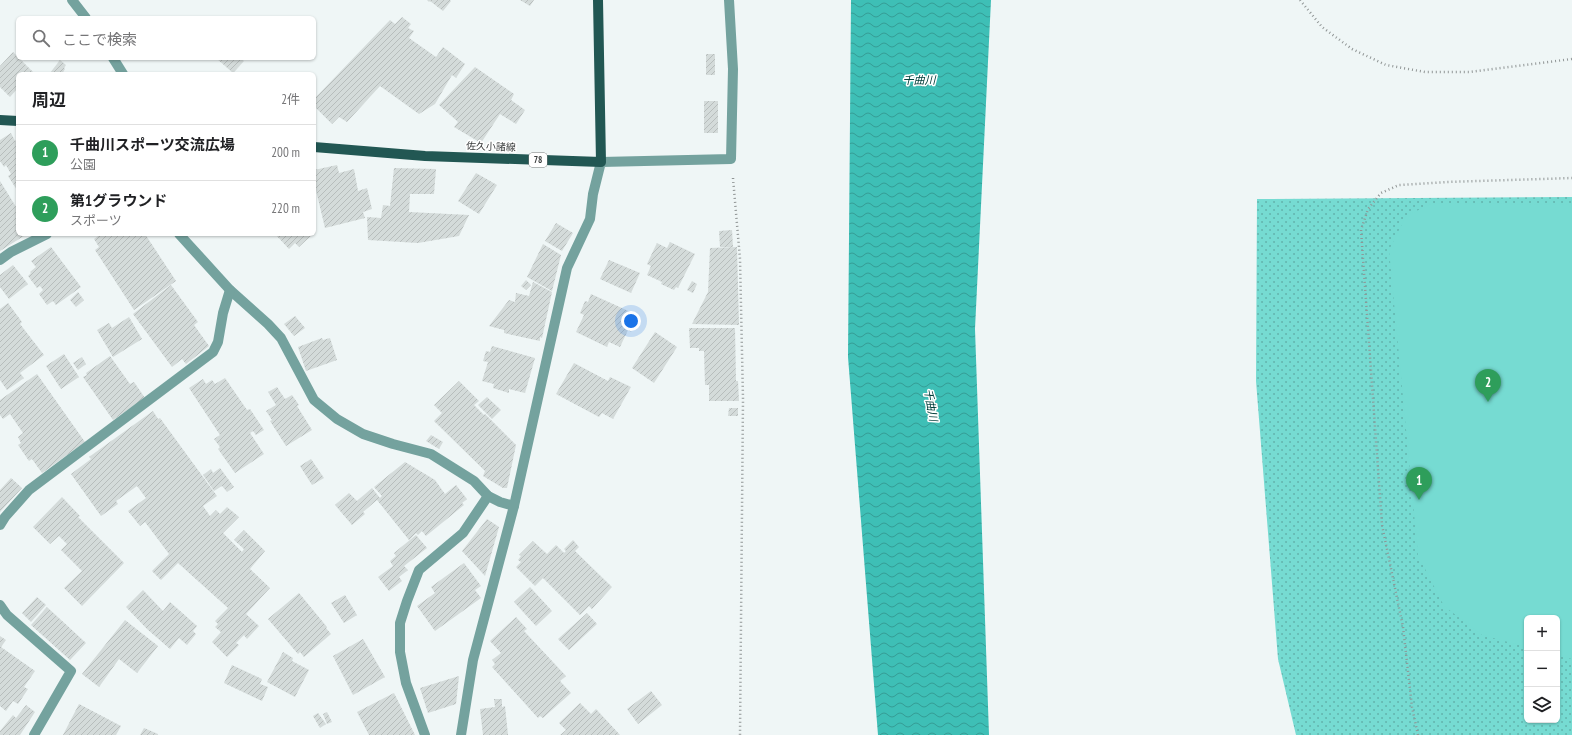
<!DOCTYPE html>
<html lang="ja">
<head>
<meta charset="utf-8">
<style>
	:root { --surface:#fff; --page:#f6f6f6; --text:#202124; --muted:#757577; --line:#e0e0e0; --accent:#921c7a }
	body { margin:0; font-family:"PT Sans Narrow","Noto Sans JP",sans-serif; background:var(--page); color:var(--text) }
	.controls { position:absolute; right:12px; bottom:12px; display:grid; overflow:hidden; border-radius:6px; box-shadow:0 1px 3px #0004 }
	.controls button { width:36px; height:36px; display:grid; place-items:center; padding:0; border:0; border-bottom:1px solid var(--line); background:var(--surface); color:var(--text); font:20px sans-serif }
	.you { position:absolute; left:631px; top:321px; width:14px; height:14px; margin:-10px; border:3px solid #fff; border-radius:50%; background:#1a73e8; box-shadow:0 0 0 6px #1a73e833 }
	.badge { display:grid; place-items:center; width:26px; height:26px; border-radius:50%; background:var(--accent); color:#fff; font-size:13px; font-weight:700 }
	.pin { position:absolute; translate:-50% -33px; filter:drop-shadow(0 1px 2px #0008) }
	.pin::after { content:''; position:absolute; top:21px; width:14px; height:12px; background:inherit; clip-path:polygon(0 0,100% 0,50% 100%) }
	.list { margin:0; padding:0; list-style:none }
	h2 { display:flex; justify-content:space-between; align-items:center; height:52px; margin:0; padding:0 16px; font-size:17px }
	h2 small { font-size:13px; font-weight:400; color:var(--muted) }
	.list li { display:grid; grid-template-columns:26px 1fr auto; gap:12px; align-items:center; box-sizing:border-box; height:56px; padding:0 16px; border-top:1px solid var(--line) }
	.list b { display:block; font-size:15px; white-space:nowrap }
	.list p { margin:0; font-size:13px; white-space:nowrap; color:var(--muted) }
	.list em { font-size:13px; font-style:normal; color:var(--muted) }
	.icon { flex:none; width:22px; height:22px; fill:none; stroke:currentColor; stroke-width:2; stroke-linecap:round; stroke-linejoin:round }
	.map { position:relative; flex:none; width:1572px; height:735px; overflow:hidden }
	.search { position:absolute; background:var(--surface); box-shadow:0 1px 3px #0004; left:16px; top:16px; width:300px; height:44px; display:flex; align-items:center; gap:10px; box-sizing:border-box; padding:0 14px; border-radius:6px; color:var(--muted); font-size:15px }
	.panel { position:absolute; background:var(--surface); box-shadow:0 1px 3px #0004; left:16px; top:72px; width:300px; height:164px; border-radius:6px }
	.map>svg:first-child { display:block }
</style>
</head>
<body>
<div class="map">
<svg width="1572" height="735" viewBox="0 0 1572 735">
	<defs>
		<pattern id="grass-dots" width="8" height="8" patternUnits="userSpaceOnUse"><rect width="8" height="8" fill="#76dbd2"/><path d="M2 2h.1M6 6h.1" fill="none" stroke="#62b3ac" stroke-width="1.8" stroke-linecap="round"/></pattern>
		<pattern id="water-waves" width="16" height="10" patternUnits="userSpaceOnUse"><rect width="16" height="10" fill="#3ebfb6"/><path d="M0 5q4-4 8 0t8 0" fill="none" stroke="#359c95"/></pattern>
		<pattern id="building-hatch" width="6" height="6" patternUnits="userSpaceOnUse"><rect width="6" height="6" fill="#d4dbda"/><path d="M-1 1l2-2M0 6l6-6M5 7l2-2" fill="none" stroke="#b7bdbc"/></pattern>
	</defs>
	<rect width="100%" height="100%" fill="#eff6f6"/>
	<path fill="url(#grass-dots)" fill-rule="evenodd" d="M1572 197V735H1296L1278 659 1256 381 1257 199ZM1527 618H1557V720H1527Z"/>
	<polygon fill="#76dbd2" points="1433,203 1572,205 1572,659 1557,655 1557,618 1527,618 1527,647 1482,635 1444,606 1418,555 1389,250 1406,216"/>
	<polygon fill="url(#water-waves)" points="851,0 991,0 975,329 989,735 878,735 848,357"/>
	<g fill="url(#building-hatch)">
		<polygon points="427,0 450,0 451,1 443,11 430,1 429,2"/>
		<polygon points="520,0 534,0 530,6"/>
		<polygon points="402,17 411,24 408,28 414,31 409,38 436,57 443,47 465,64 456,78 452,75 435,104 419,114 380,86 347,122 339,117 332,124 314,106 314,99 390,20 395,24"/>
		<polygon points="13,52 33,72 31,74 18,74 18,88 10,97 0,87 0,66"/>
		<rect x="706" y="54" width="9" height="21"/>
		<polygon points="216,58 240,58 244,61 233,73"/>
		<polygon points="60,60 66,65 64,68 65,69 62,74 51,74 50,73"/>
		<polygon points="475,67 514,94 511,100 525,110 516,124 500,114 481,143 454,127 458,122 439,105"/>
		<rect x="704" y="101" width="14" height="32"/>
		<polygon points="11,133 15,141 18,139 18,189 17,190 8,176 11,174 6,165 4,167 0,161 0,140"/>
		<polygon points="337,165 339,173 354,169 358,191 367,188 372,209 363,212 365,218 325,228 314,182 314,170"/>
		<polygon points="394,168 436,169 434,194 410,194 409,212 469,215 459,236 418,243 368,240 367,217 381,218 383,205 390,206"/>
		<polygon points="476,173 497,185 479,214 458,201"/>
		<polygon points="0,181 18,210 18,234 27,234 0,251"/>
		<polygon points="556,223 573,233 562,251 545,241"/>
		<polygon points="732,230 733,247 720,247 719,231"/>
		<polygon points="101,234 145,234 176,281 134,310 95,250 99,247 94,239"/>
		<polygon points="275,234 313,234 299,247 295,243 289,249"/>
		<polygon points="670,242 695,254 678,288 676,287 674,290 661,284 662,282 647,275 651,266 647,264 655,247 657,243 667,248"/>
		<polygon points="543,244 561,255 552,291 527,277"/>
		<polygon points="51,247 81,287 56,305 53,301 47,305 39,294 43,290 40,286 37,288 28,276 31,273 30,272 36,267 31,261"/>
		<polygon points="737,247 739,325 692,324 708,292 710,248"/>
		<polygon points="609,260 640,273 631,293 600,279"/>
		<polygon points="13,265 28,284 9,299 0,287 0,275"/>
		<polygon points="526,280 531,285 526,290 521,286"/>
		<polygon points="692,281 697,284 693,293 687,290"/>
		<polygon points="533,282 552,292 542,338 540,337 540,341 504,333 504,330 489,326 509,300 515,302 516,293 529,296"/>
		<polygon points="171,285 198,322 194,325 209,346 186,364 182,359 172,367 133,314"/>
		<polygon points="78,292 84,300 76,307 70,300"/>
		<polygon points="591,294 635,314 634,316 638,318 631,332 628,330 620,347 609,342 607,347 576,332 584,315 580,313 585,301 588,302"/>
		<polygon points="8,303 22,322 20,324 44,355 20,373 24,378 7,390 0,380 0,309"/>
		<polygon points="295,316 305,328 294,336 284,324"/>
		<polygon points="129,317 142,339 113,357 97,330 109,323 112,328"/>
		<polygon points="689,328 735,328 736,381 738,381 739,401 709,401 709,385 705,385 704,351 699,351 699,348 690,348"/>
		<polygon points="655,332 677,347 654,383 632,368"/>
		<polygon points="322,338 323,340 330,338 337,360 306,371 298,347"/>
		<polygon points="492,346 535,358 525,393 509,389 509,393 493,388 494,384 482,381 488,362 483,361 486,351 490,352"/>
		<polygon points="64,354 79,377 61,389 46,366"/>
		<polygon points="110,356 130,384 134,382 145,398 113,420 83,377 87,375 86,373"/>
		<polygon points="82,357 86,364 78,370 73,363"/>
		<polygon points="574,363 608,381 610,377 631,387 613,419 602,413 599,417 556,394"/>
		<polygon points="37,374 85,442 42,473 32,459 29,461 18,445 21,443 18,437 23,433 10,414 3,419 0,415 0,400"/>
		<polygon points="225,378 247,410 250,409 264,430 256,435 253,431 250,433 264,454 235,473 218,449 220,447 214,439 220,435 189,388 203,379 206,384 212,380 215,384"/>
		<polygon points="459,381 479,401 474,405 484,415 485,414 516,445 507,488 503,488 483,476 485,471 434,421 442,413 434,405"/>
		<polygon points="277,387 285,399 292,395 299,405 297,406 312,430 286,446 270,421 272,420 266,411 276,405 268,392"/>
		<polygon points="487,397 501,410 492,419 478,405"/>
		<polygon points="729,408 738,408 738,416 728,416"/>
		<polygon points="153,411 158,419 160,418 217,496 203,506 210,516 216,510 220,514 227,507 239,517 223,533 242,552 244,549 234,540 244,530 265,551 250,569 270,588 246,614 259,626 247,639 244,635 236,643 239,645 227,657 212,642 221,632 215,627 218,624 215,621 228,608 178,563 161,580 152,571 169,554 145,522 140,526 128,511 146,498 137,486 116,501 118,504 101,516 71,474 91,459 89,457"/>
		<polygon points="431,435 443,442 439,449 426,441"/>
		<polygon points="311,459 324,478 312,485 300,466"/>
		<polygon points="405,462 435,480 445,494 456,485 467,499 462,503 464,505 426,536 422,531 418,535 416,533 409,540 377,500 363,512 365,514 352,525 335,505 349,493 357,501 372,488 380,498 382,496 374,487"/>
		<polygon points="220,468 234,487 227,492 222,486 214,491 203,475 211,469 213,473"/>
		<polygon points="11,478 22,488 0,512 0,490"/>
		<polygon points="62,497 80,516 78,517 124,563 82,606 64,588 82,571 61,550 67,544 59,536 50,544 33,527"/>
		<polygon points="487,519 499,527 485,576 462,551"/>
		<polygon points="416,535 427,548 404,566 408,570 399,577 402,581 389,591 378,577 393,566 390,561 396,556 394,553"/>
		<polygon points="573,540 579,547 575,551 612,587 592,609 589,606 580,615 543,578 535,586 516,567 521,562 518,560 521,556 519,555 533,541 547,554 556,545 564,553 566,551 564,549"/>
		<polygon points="464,563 481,586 475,590 481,598 435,631 417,606 435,593 431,587"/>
		<polygon points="530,587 552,611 536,626 514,602"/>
		<polygon points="143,590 163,611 170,602 197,626 193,631 196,634 187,645 179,638 170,649 147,629 126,607"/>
		<polygon points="299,593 327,627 326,628 331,634 304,657 300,652 298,654 268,619"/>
		<polygon points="345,595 357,615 344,623 331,603"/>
		<polygon points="37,597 46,605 31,622 22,613"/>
		<polygon points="47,607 86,643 70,660 31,625"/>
		<polygon points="587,613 597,624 569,650 558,639"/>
		<polygon points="516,617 527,629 524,631 566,676 560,681 571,693 543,718 540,716 538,718 492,667 495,664 492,660 501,653 490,641"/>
		<polygon points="125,620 158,646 137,673 119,659 99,687 82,674"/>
		<polygon points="0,636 6,640 1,647 35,671 24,687 28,689 18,704 13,701 6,711 0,706"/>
		<polygon points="363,639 385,677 353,695 333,656"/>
		<polygon points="283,652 293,658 292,661 309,670 295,697 267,682"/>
		<polygon points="232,665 262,679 260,684 268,687 262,701 224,683"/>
		<polygon points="459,676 456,704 428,713 420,688"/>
		<polygon points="651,691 662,705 638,724 627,709"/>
		<polygon points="394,693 415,735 369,735 357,712"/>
		<polygon points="494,699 502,699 502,707 505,706 508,735 483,735 480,709 495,707"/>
		<polygon points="580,703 591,714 596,709 620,735 560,735 566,730 559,723"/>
		<polygon points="79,704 121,726 116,735 63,735"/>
		<polygon points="26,705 35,712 20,735 0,735 0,731 13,715 16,718"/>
		<polygon points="327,712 332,722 327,724 323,714"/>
		<polygon points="318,713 326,724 320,728 313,716"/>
		<polygon points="144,728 158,734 158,735 140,735"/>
	</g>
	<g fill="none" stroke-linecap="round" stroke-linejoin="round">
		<g stroke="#909595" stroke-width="2.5" stroke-dasharray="1 3" stroke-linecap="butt">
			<polyline points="1300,0 1322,27 1352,49 1386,65 1425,72 1469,72 1572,59"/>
			<polyline points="733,178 740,259 743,399 740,735"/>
			<polyline points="1418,735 1412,707 1403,627 1382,525 1361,230 1368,209 1381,193 1399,185 1447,182 1572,178"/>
		</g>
		<g stroke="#74a29e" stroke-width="10">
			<polyline points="72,0 86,18"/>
			<polyline points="113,58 123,74"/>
			<polyline points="179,234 230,290 268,324 281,338 314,400 337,419 363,434 393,444 431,454 474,481 488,496 500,502 514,506"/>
			<polyline points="0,260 11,252 47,234"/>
			<polyline points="0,525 5,517 29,490 213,352 218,342 223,313 230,290"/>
			<polyline points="0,605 7,615 71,671 34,735"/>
			<polyline points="425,735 406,683 400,652 400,623 407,601 419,570 463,533 488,496"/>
			<polyline points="461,735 473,660 514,506 567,268 590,219 593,194 601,162 731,159 733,69 729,0"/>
		</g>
		<g stroke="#225753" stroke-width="10">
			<polyline points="0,120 18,121"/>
			<polyline points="314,147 425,156 601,162 598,0"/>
		</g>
	</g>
	<g text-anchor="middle" stroke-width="3" stroke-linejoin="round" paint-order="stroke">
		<rect fill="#fff" stroke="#757777" stroke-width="1" x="529" y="153" width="18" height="14" rx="3"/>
		<g font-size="9" font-weight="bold" fill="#3a3d3d">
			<text x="538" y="163">78</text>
		</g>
		<g font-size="10" fill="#3a3d3d" stroke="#fff">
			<text transform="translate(491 146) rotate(2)" y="4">佐久小諸線</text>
		</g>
		<g font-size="11" font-style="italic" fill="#03403c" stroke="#fff">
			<text x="919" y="84">千曲川</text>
			<text transform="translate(931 405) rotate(80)" y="4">千曲川</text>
		</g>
	</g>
</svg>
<div class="controls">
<button>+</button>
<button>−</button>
<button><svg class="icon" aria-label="layers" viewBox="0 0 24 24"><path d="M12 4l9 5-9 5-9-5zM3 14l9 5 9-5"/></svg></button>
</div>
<div class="you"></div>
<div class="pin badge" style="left:1419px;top:500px;background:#2e9e5b">1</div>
<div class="pin badge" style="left:1488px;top:402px;background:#2e9e5b">2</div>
<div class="search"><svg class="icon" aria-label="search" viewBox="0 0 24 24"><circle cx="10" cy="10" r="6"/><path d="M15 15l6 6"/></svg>ここで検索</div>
<section class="panel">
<h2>周辺<small>2件</small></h2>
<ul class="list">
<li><span class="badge" style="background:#2e9e5b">1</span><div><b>千曲川スポーツ交流広場</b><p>公園</p></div><em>200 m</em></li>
<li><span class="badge" style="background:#2e9e5b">2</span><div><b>第1グラウンド</b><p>スポーツ</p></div><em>220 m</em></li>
</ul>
</section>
</div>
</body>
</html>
